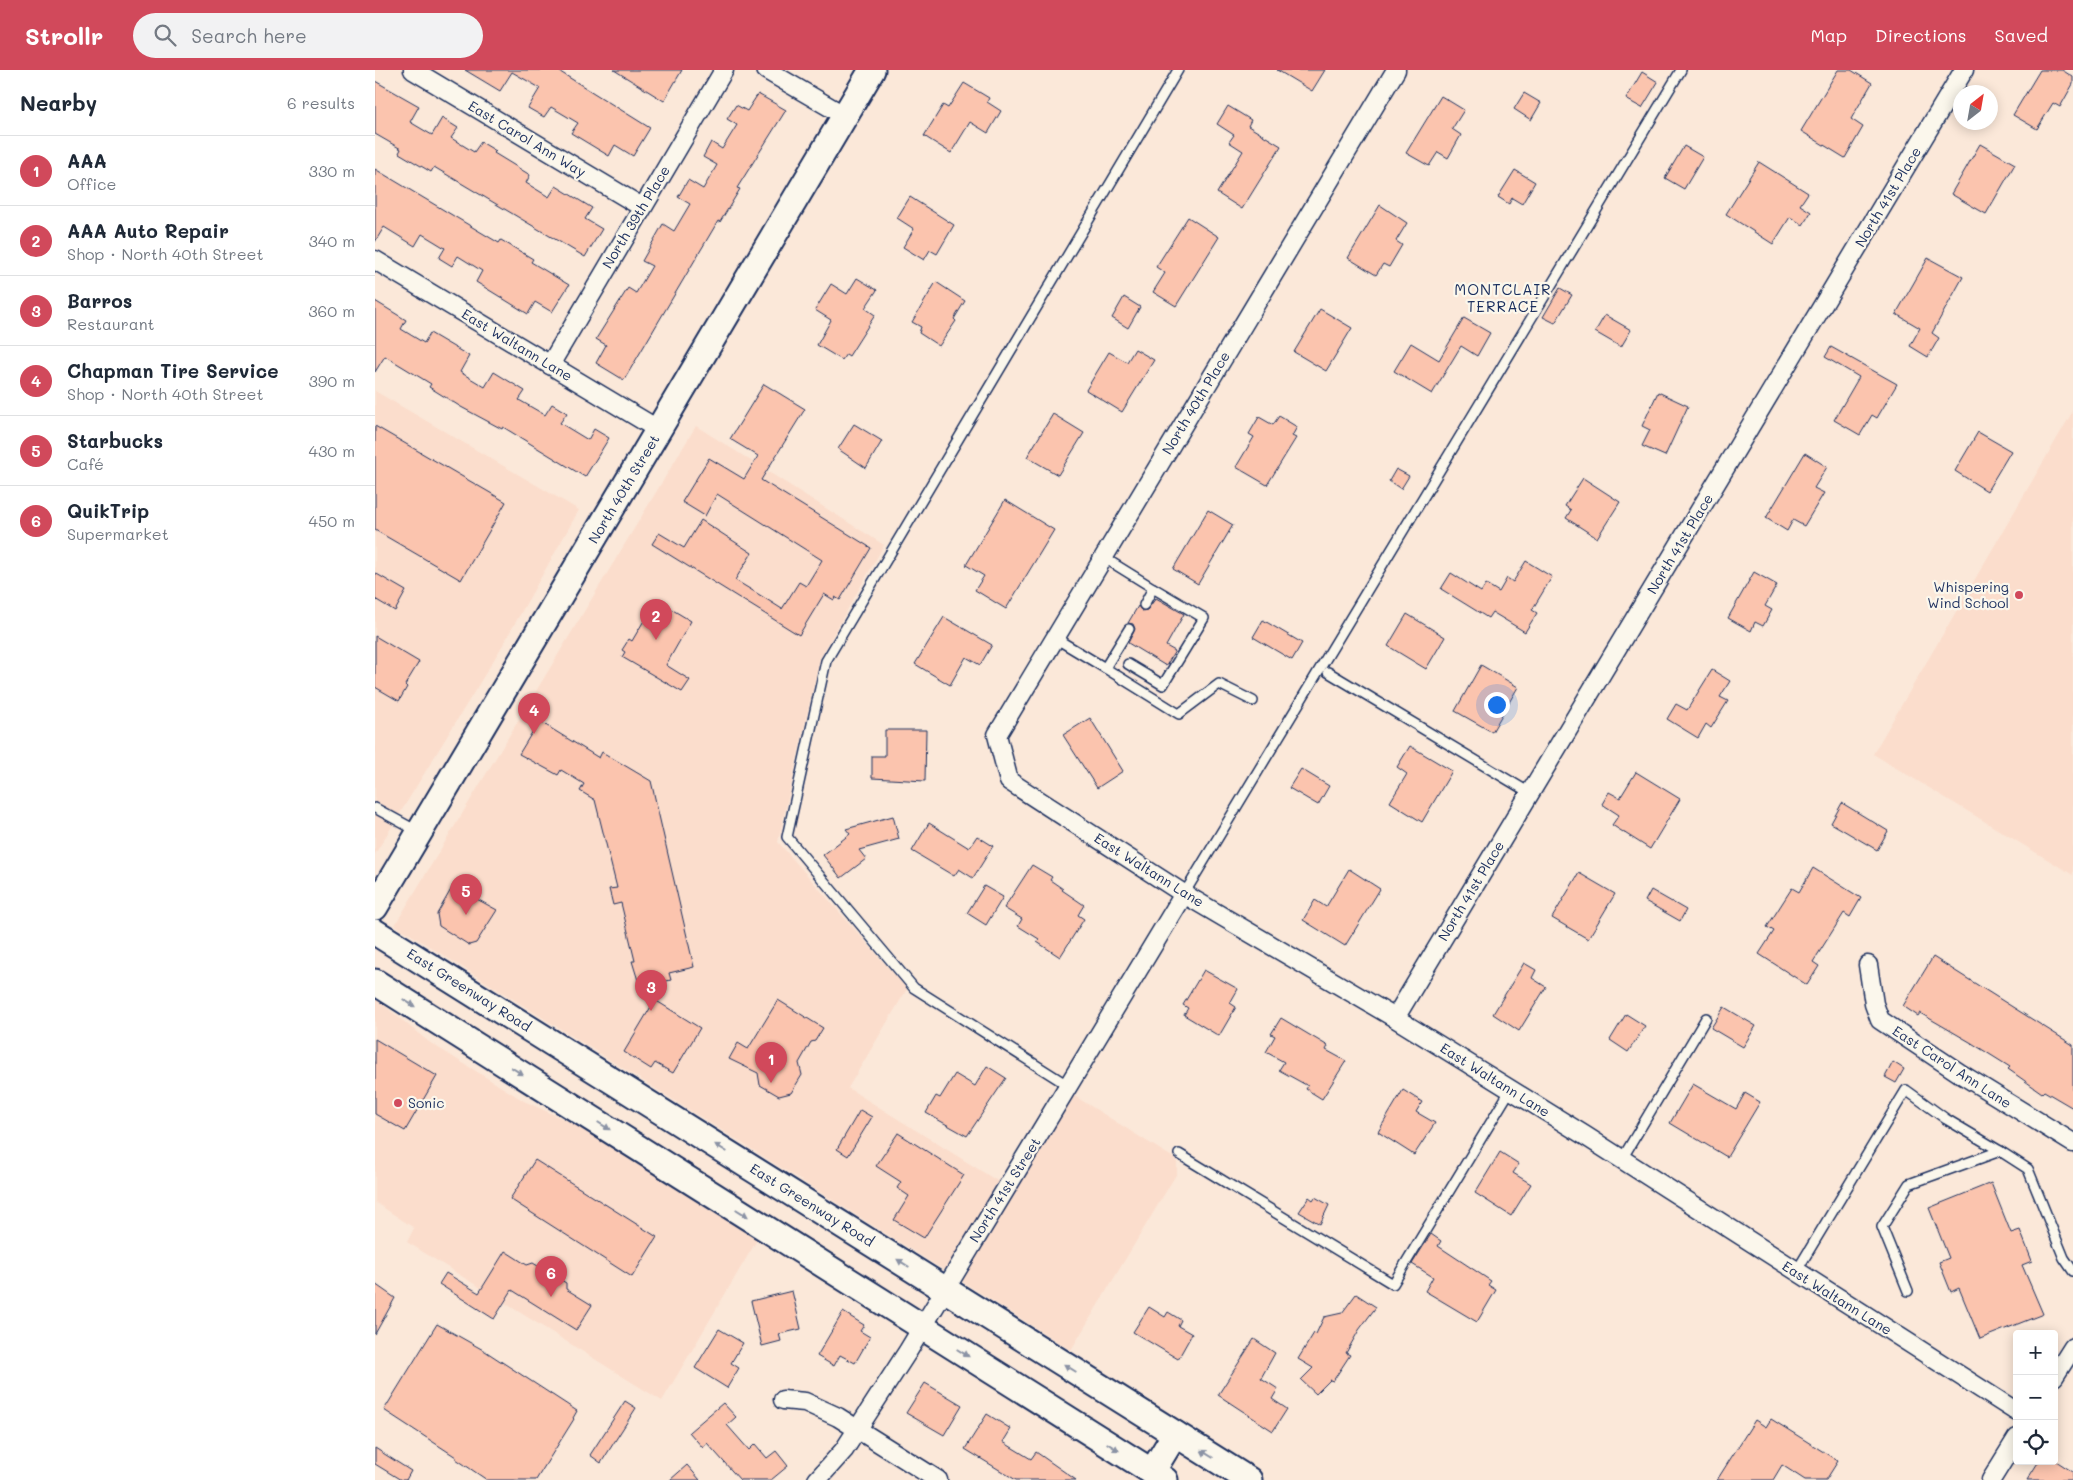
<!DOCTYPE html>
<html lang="en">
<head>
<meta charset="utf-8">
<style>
	:root { --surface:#fff; --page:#f2f2f3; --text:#1f2937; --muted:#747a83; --line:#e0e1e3; --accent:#d1495b }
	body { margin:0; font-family:Mali,sans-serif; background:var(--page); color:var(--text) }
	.controls { position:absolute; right:15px; bottom:15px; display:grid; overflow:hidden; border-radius:5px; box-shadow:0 2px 12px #0003 }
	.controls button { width:45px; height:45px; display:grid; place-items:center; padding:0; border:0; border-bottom:1px solid var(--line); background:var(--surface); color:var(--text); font:25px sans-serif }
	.compass { position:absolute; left:1578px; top:15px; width:45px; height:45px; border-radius:50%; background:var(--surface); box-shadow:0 2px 12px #0003; rotate:31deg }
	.you { position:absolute; left:1121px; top:634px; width:18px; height:18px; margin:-12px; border:4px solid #fff; border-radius:50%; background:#1a73e8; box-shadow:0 0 0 8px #1a73e833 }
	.badge { display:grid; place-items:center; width:32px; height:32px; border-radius:50%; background:var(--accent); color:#fff; font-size:16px; font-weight:700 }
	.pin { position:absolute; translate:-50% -41px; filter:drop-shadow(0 1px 2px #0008) }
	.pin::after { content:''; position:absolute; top:26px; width:18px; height:15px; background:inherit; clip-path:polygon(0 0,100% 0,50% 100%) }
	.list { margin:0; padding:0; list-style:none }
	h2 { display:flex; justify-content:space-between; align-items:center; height:65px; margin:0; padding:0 20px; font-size:21px }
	h2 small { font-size:16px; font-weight:400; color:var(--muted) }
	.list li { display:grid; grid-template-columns:32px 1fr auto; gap:15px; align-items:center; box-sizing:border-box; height:70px; padding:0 20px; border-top:1px solid var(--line) }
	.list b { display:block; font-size:19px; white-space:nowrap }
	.list p { margin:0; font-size:16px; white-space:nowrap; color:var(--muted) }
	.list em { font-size:16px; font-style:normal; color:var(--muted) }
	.icon { flex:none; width:28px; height:28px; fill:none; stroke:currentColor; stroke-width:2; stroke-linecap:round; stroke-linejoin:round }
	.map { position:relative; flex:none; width:1698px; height:1410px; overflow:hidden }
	header { display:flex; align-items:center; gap:30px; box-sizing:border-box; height:70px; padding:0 25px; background:var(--accent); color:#fff }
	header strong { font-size:24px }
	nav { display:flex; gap:28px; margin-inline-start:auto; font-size:18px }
	.search { width:350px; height:45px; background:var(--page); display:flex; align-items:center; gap:12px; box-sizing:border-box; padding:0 18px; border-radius:28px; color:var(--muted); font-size:19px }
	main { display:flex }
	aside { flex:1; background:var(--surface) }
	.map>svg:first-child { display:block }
</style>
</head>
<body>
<header>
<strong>Strollr</strong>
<div class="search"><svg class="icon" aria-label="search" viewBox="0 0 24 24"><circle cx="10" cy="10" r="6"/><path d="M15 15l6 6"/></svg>Search here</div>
<nav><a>Map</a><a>Directions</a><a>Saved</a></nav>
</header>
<main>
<aside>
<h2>Nearby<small>6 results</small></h2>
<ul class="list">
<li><span class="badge">1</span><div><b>AAA</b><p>Office</p></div><em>330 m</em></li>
<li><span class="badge">2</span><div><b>AAA Auto Repair</b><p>Shop · North 40th Street</p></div><em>340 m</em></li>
<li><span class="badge">3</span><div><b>Barros</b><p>Restaurant</p></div><em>360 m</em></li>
<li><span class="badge">4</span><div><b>Chapman Tire Service</b><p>Shop · North 40th Street</p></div><em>390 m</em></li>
<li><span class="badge">5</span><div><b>Starbucks</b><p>Café</p></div><em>430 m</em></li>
<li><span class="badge">6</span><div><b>QuikTrip</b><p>Supermarket</p></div><em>450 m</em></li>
</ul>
</aside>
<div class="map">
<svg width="1698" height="1410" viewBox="0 0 1698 1410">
	<rect width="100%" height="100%" fill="#fbe8d9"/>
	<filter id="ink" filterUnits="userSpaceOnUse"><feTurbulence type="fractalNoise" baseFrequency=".02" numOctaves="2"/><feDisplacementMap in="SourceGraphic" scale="10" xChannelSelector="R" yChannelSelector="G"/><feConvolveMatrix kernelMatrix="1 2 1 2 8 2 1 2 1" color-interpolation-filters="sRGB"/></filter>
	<g filter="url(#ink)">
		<g fill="#fbddcc">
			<polygon points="0,321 204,440 126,578 0,784"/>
			<polygon points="1698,341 1698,805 1498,684"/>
			<polygon points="321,356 509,475 445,588 403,772 532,919 473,1018 640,1122 698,1025 797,1087 802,1092 802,1103 696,1280 20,855"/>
			<polygon points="0,928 54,972 149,1031 204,1056 382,1170 287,1331 32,1172 39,1158 0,1132"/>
		</g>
		<g fill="#fbc4ae" stroke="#1b2f5e">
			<polygon points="90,0 182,0 275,58 258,86 240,75 234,86 196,63 203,53 176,37 169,47 153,38 165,18 137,2 125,21"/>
			<polygon points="239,0 307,0 289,31"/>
			<polygon points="902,0 950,0 937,21"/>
			<polygon points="1463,0 1476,0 1497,13 1476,49 1488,57 1470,88 1426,61"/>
			<polygon points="1665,0 1687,0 1698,7 1698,14 1685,37 1678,33 1662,59 1638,45"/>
			<polygon points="1267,2 1283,12 1267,38 1251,29"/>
			<polygon points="0,11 44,36 35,52 57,65 67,48 83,58 76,68 99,82 106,72 121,81 119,83 155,105 151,113 174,127 181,116 217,138 210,149 227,159 210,187 59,97 56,102 24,83 26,79 0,64"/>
			<polygon points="589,13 614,28 612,32 626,41 613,63 595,52 576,83 549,66 568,35 573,38"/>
			<polygon points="1149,23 1166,33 1156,50 1139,39"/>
			<polygon points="383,24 411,40 362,118 365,119 345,152 343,151 249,310 221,293 231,275 221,269 253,218 261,223 277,196 267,191 288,154 299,161 315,134 303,127 313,110 328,119 342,95 328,87 336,72 347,79 362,55 352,49 361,35 372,41"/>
			<polygon points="1066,26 1089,40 1077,59 1086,65 1073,88 1063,82 1054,96 1031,83"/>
			<polygon points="853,36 876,50 873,56 906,76 867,139 842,123 868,81 854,72 859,65 842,54"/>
			<polygon points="1605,74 1640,94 1611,144 1576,124"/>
			<polygon points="1309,76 1328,87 1309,119 1290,108"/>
			<polygon points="1384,92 1433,123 1425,135 1436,142 1428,155 1415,147 1398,174 1351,144"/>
			<polygon points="0,99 124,173 126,170 158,189 156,192 194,215 177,242 160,232 153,244 101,212 107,201 83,186 77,196 64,188 70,178 47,164 40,176 9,157 0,172"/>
			<polygon points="1140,100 1160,112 1147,134 1137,128 1134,134 1123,127"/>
			<polygon points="535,127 579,155 562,184 555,180 549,190 528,177 539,159 522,148"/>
			<polygon points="1005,135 1032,153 1021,171 1027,175 1014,197 1008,194 1001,205 973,188"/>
			<polygon points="813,147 844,167 801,236 778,222 790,203 781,197"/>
			<polygon points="1553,188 1588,207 1557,263 1564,268 1553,287 1535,276 1545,258 1521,244"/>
			<polygon points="482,208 502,220 490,238 500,245 474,286 471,284 467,290 442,275 456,250 440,240 456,214 472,224"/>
			<polygon points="561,212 590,231 579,249 581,251 564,276 544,263 546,257 537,252"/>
			<polygon points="1185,218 1197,225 1180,253 1168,247"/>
			<polygon points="749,227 765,237 753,258 737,248"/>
			<polygon points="0,231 31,250 26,259 49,273 55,263 94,286 85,302 110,317 119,302 150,321 144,330 170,345 177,334 192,343 185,353 213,370 219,359 234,368 210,407 128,357 127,359 86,337 54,317 56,314 10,286 0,302"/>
			<polygon points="945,239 977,258 951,301 919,282"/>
			<polygon points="1230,245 1256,260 1246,277 1220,262"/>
			<polygon points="1089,248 1115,263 1102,286 1086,276 1057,324 1019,301 1036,273 1064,290"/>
			<polygon points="1456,277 1522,314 1502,348 1497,345 1485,365 1459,350 1484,307 1450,287"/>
			<polygon points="760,279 779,290 747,342 711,320 734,282 752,292"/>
			<polygon points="389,314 430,339 386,410 496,478 465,530 460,527 459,530 449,524 424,565 277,474 284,463 309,478 326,450 377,483 360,510 388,527 407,539 424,512 431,516 447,490 342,424 330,446 307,432 334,388 369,409 383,386 355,369"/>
			<polygon points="1283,322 1313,336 1290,386 1267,376 1275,360 1267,356"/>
			<polygon points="678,344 709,363 683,405 652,387"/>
			<polygon points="904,346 922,357 917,366 921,368 892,415 861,397 879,367 874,364 884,347 898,355"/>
			<polygon points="479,354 507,371 491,398 463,379"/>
			<polygon points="0,356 131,432 86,510 0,460"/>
			<polygon points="1603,362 1636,381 1612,421 1580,401"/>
			<polygon points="1430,383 1452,397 1439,418 1449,423 1429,456 1418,450 1412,461 1391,448"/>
			<polygon points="1021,399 1034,406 1026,419 1014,411"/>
			<polygon points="1208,408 1245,432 1222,468 1191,448 1196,440 1190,436"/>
			<polygon points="630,430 679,460 631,539 600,520 609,506 591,495"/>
			<polygon points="833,440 858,455 823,514 798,499"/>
			<polygon points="1151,491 1177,507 1157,540 1162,543 1150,562 1117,542 1113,548 1066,519 1076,503 1106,522 1111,514 1124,522 1132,508 1138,512"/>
			<polygon points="1379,502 1402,515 1390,536 1397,540 1388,556 1380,552 1376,561 1353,548"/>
			<polygon points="0,503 31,521 20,541 0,529"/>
			<polygon points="781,528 809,544 791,576 800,581 791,596 753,573 760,559 758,554 753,553 763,536 767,541 772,540"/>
			<polygon points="281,530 316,551 291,595 315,610 307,622 247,587 250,582 247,580 254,569 257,571"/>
			<polygon points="1032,544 1070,567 1051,599 1013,576"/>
			<polygon points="569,547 617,575 605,595 591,587 575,615 540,594"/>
			<polygon points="888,550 927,573 917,590 878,567"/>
			<polygon points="0,566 44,592 30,615 32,617 24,631 0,617"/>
			<polygon points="1106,595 1143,617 1117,662 1080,641"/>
			<polygon points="1337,600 1355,611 1345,627 1353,631 1336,658 1331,654 1323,668 1292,649 1301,634 1312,640"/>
			<polygon points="715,648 748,701 722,718 688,665"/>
			<polygon points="164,651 224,688 227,682 276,711 319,897 294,903 296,910 265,917 257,891 260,891 246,833 238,835 234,819 242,818 220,730 205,721 209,714 186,700 183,705 144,684"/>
			<polygon points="510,660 551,660 550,711 497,708 497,686 510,686"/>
			<polygon points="1035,676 1077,701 1047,752 1015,732 1032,704 1022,697"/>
			<polygon points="926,699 954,716 943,735 914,718"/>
			<polygon points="1261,702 1305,729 1275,779 1237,755 1244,745 1227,734 1234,722 1245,728"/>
			<polygon points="1467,733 1513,761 1502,780 1456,753"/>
			<polygon points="518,746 524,769 484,780 491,789 466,808 448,785 475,764 471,759"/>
			<polygon points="554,753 594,778 602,766 618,776 598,808 584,799 579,806 537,781"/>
			<polygon points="657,795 677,807 675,810 688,819 687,820 709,835 703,845 709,849 685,887 662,872 664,869 643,856 647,849 629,838"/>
			<polygon points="1438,798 1486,828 1475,847 1469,843 1438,892 1444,896 1432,915 1384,884 1399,861 1392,857 1417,818 1424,822"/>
			<polygon points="974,799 1005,819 970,876 928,850 940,830 951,837"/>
			<polygon points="1204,803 1240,824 1213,869 1177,848"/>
			<polygon points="78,816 122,840 101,873 94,875 64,856 62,844"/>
			<polygon points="609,816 628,827 611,855 592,843"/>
			<polygon points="1276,820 1311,840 1305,851 1270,831"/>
			<polygon points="1558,887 1698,975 1698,1038 1669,1021 1667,1023 1633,999 1635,997 1595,972 1545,943 1543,946 1528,936"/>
			<polygon points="1149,893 1161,900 1157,908 1171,917 1144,961 1118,944"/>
			<polygon points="829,900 863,919 855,933 861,937 844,966 809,945 813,938 808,935"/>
			<polygon points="280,930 325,958 298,1003 280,993 276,999 249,982"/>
			<polygon points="403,930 448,958 440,971 436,972 424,993 427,1005 416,1023 404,1026 385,1015 383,1003 354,989 363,973 373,979"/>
			<polygon points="1349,937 1381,956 1368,977 1336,958"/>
			<polygon points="1251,944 1270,956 1253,982 1235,970"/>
			<polygon points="906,948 953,976 951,980 971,991 947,1029 931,1019 933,1016 904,1000 909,992 891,982 900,966 896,964"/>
			<polygon points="0,969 62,1006 30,1061 0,1044"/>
			<polygon points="1518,992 1529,999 1521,1013 1510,1007"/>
			<polygon points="612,996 631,1008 592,1066 551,1043 561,1026 565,1028 580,1004 600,1016"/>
			<polygon points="1318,1014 1361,1039 1370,1023 1385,1032 1352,1087 1295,1053"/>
			<polygon points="1028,1020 1047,1032 1041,1042 1060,1053 1039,1085 1003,1062"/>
			<polygon points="485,1040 497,1047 473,1086 462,1079"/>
			<polygon points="523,1063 589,1105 549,1168 519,1150 534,1126 522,1118 526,1112 501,1096"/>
			<polygon points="1125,1082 1144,1094 1138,1103 1156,1114 1136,1146 1100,1123"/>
			<polygon points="160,1090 282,1167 257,1207 135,1129"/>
			<polygon points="1616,1113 1636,1163 1645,1160 1657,1191 1647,1195 1668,1244 1605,1269 1584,1218 1576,1222 1564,1192 1574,1188 1554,1138"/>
			<polygon points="934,1127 938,1130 940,1127 954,1135 945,1154 924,1142"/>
			<polygon points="1056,1164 1066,1171 1063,1176 1116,1211 1113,1215 1121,1220 1102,1252 1050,1221 1058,1207 1037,1194"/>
			<polygon points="130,1181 152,1195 158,1193 191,1213 191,1219 217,1235 201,1260 137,1220 119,1249 64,1214 71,1203 104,1223"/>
			<polygon points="0,1214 20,1228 0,1264"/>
			<polygon points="417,1221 426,1259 404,1264 406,1271 387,1276 376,1231"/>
			<polygon points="981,1224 1001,1237 984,1260 971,1283 975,1285 958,1311 955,1310 941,1324 926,1310 938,1298 923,1289 939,1263 941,1264 949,1247 967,1243"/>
			<polygon points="774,1237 790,1247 793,1242 806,1250 803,1256 817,1264 803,1289 758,1262"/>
			<polygon points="468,1242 489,1255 485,1261 495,1267 480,1293 465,1285 459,1296 442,1286"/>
			<polygon points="62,1254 110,1281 202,1341 198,1348 199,1349 161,1410 112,1410 81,1389 81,1387 9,1340"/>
			<polygon points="344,1259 368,1273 356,1293 364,1298 352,1318 320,1298"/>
			<polygon points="879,1269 900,1283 886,1308 903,1319 897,1329 912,1339 898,1361 843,1325"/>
			<polygon points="550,1313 587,1335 569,1365 531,1343"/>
			<polygon points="250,1331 261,1338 226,1393 215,1385"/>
			<polygon points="348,1333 361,1347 352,1355 374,1380 380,1374 392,1388 401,1381 413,1396 396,1410 365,1410 332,1373 328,1378 314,1362"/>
			<polygon points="612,1344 636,1359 628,1372 656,1389 661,1382 701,1410 641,1410 590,1379"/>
			<polygon points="1396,1349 1463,1391 1451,1410 1430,1410 1407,1395 1398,1410 1342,1410 1380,1350 1391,1357"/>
			<polygon points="0,1378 36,1401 31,1410 26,1410 0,1394"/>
			<polygon points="1664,1391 1681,1391 1698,1402 1698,1410 1652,1410"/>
			<polygon points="312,1395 325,1410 295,1410"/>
		</g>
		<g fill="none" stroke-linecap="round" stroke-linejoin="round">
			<g stroke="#1b2f5e" stroke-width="12">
				<g id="service">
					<polyline points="728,487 778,518 769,535"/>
					<polyline points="680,568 730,598 754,559"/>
					<polyline points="753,594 788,615 829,548 778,518"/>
					<polyline points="730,598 804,644 844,614 878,631"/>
					<polyline points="953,602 1155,723"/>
					<polyline points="0,738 44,762"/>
					<polyline points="809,824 1306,0"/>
					<polyline points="694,1016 539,918 412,767 451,591 803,0"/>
					<polyline points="804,1084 1018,1214 1136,1019"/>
					<polyline points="1247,1089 1331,948"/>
					<polyline points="1421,1202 1531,1020 1571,1049 1625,1081"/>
					<polyline points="1533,1221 1507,1157 1534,1114 1625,1081 1653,1099 1689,1188 1698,1201"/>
				</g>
			</g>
			<g stroke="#1b2f5e" stroke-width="21">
				<g id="minor">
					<polyline points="38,0 267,137"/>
					<polyline points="391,0 470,46"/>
					<polyline points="1021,0 622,665 634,711 809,824 1020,948 1209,1065 1642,1342"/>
					<polyline points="0,190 284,360"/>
					<polyline points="175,295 349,0"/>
					<polyline points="1493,895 1499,934 1505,950 1586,1004 1698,1073"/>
					<polyline points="1020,948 1589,0"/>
					<polyline points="1679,1307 1698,1277"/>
					<polyline points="408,1330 430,1332 463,1347 563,1410"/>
					<polyline points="442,1410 469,1380 533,1281 809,824"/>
					<polyline points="1616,1410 1642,1368"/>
				</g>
			</g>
			<g stroke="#1b2f5e" stroke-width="29">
				<g id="secondary">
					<polyline points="0,837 497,0"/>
					<polyline points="0,862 874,1410"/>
					<polyline points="0,912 790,1410"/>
					<polyline points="777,1402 800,1364"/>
				</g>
			</g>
			<use href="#service" stroke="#fbf7ec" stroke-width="9"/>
			<use href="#minor" stroke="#fbf7ec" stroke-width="18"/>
			<use href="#secondary" stroke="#fbf7ec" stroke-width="25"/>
		</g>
		<defs><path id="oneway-solid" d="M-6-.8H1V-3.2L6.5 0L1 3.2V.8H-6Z" transform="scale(1.25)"/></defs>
		<g fill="#8b93a5">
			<use href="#oneway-solid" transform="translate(34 933) rotate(32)"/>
			<use href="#oneway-solid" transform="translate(142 1001) rotate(32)"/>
			<use href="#oneway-solid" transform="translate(229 1056) rotate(32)"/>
			<use href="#oneway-solid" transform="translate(346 1078) rotate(-148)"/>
			<use href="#oneway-solid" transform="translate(367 1143) rotate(32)"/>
			<use href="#oneway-solid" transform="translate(528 1193) rotate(-148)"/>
			<use href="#oneway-solid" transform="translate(588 1283) rotate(32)"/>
			<use href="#oneway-solid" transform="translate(695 1298) rotate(-148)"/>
			<use href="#oneway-solid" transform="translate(738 1377) rotate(32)"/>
			<use href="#oneway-solid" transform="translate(832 1384) rotate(-148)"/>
		</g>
	</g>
	<g fill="#d1495b" stroke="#fbf7ec" stroke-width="2">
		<circle cx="1644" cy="525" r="5"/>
		<circle cx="23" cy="1033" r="5"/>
	</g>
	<g text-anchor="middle" stroke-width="4.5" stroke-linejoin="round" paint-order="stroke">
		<g font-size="14" fill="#1b2f5e" stroke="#fbf7ec">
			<text transform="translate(152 69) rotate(31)" y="5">East Carol Ann Way</text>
			<text transform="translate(1513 127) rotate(-59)" y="5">North 41st Place</text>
			<text transform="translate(261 147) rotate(-59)" y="5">North 39th Place</text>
			<text transform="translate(142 275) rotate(31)" y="5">East Waltann Lane</text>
			<text transform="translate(821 333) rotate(-59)" y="5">North 40th Place</text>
			<text transform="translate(249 419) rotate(-59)" y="5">North 40th Street</text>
			<text transform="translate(1305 474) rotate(-59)" y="5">North 41st Place</text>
			<text transform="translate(774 800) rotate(32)" y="5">East Waltann Lane</text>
			<text transform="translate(1096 821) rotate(-59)" y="5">North 41st Place</text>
			<text transform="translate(94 920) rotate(32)" y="5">East Greenway Road</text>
			<text transform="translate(1577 997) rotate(33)" y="5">East Carol Ann Lane</text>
			<text transform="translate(1120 1010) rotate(32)" y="5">East Waltann Lane</text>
			<text transform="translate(630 1120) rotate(-58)" y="5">North 41st Street</text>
			<text transform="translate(437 1135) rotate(32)" y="5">East Greenway Road</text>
			<text transform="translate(1462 1228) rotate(32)" y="5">East Waltann Lane</text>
		</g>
		<g font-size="14" fill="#1b2f5e" stroke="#fbf7ec" text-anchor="end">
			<text x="1634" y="522">Whispering<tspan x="1634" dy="16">Wind School</tspan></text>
			<text x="33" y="1038" text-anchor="start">Sonic</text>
		</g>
		<g font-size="15" letter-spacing="1" fill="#1b2f5e" stroke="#fbf7ec">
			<text x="1128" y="225">MONTCLAIR<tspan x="1128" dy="17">TERRACE</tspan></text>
		</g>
	</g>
</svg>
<div class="controls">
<button>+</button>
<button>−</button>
<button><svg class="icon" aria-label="locate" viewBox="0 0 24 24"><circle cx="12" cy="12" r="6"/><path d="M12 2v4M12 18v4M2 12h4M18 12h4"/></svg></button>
</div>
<svg class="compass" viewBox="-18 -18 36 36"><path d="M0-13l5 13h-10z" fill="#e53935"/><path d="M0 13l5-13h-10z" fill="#747a83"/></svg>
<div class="you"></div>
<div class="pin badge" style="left:396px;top:1013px">1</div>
<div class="pin badge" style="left:281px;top:570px">2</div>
<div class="pin badge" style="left:276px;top:941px">3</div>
<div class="pin badge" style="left:159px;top:664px">4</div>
<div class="pin badge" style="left:91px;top:845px">5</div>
<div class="pin badge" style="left:176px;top:1227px">6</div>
</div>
</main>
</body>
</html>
